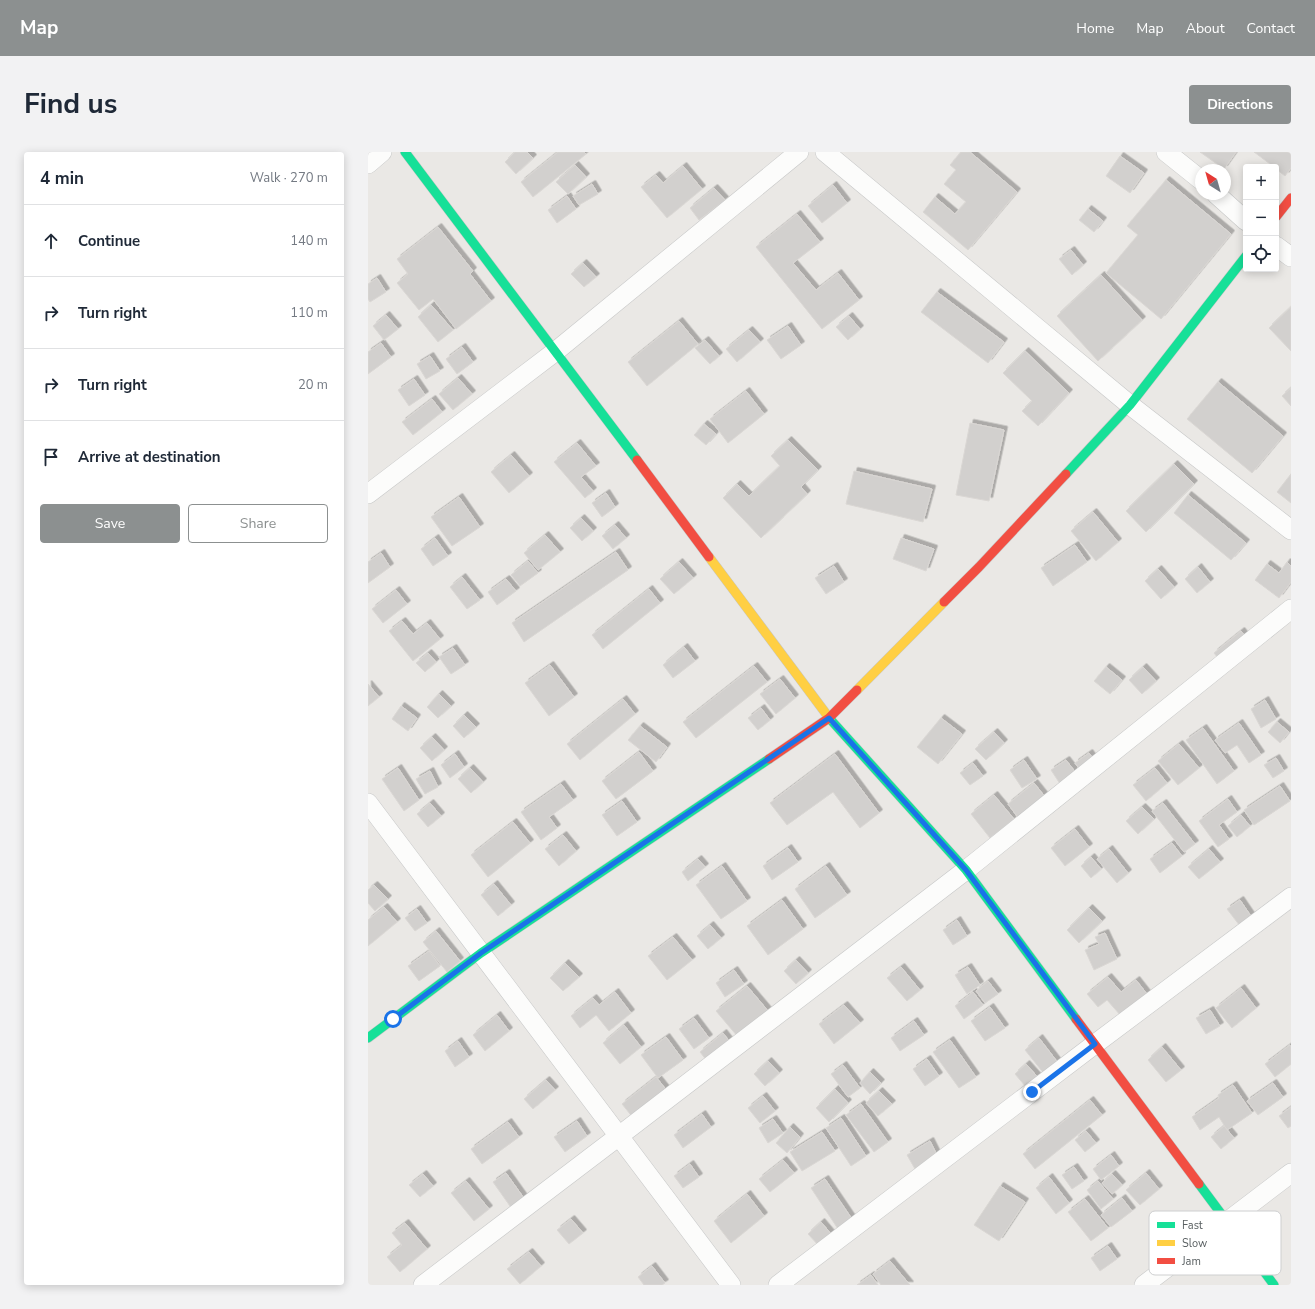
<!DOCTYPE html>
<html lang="en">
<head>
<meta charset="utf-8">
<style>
	:root { --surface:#fff; --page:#f2f2f3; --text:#1f2937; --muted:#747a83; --line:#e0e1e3; --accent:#8c9090 }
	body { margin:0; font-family:"Nunito Sans",sans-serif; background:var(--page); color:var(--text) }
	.controls { position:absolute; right:12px; top:12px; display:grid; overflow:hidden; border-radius:4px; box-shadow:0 2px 10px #0003 }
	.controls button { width:36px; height:36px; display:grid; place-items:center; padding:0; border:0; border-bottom:1px solid var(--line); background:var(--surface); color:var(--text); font:20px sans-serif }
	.compass { position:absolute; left:827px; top:12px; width:36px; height:36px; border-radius:50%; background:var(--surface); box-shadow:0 2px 10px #0003; rotate:323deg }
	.stop { position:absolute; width:12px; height:12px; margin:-9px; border:3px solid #1a73e8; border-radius:50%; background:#fff }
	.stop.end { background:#1a73e8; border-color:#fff; box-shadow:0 1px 4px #0008 }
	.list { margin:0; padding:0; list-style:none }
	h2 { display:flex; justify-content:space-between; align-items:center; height:52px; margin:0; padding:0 16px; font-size:17px }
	h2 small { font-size:13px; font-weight:400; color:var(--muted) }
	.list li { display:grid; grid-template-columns:26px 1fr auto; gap:12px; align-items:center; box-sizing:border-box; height:72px; padding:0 16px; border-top:1px solid var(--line) }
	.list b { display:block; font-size:15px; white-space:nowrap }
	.list em { font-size:13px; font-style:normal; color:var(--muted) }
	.actions { display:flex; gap:8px; padding:12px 16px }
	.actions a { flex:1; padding:9px 0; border:1px solid var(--accent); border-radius:4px; text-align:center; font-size:14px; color:var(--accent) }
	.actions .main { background:var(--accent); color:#fff }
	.icon { flex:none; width:22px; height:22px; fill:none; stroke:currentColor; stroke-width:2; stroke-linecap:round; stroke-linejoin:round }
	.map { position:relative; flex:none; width:923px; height:1133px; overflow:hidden; border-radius:4px }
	header { display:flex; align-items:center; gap:24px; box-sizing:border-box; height:56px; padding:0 20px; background:var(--accent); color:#fff }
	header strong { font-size:19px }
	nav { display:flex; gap:22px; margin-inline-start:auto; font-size:14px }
	.intro { display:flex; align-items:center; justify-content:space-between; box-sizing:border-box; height:96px; padding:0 24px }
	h1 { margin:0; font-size:28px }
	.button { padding:10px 18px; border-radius:4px; background:var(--accent); color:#fff; font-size:14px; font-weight:700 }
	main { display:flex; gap:24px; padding:0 24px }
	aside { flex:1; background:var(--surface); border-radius:4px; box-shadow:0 2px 10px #0003 }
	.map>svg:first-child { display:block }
</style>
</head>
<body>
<header>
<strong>Map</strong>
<nav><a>Home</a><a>Map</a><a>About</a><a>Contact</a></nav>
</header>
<div class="intro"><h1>Find us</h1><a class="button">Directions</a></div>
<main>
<aside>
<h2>4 min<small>Walk · 270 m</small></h2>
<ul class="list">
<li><svg class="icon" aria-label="ahead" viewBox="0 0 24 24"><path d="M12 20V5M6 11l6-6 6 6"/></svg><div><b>Continue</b></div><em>140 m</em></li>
<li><svg class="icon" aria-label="right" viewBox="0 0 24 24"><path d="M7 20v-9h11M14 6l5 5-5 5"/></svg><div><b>Turn right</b></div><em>110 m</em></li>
<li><svg class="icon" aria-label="right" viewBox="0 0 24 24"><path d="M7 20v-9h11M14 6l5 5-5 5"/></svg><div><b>Turn right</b></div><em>20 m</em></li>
<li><svg class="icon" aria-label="arrive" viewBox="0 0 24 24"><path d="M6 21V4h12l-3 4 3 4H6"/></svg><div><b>Arrive at destination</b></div></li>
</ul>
<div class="actions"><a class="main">Save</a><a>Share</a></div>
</aside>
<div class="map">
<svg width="923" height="1133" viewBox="0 0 923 1133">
	<defs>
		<filter id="shadow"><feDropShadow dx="3.5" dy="-3.5" stdDeviation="0" flood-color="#0004"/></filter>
	</defs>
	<rect width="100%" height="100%" fill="#eae8e5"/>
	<g fill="#d2d0ce" stroke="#dad7d4" filter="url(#shadow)">
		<polygon points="147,0 159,0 165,6 148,22 137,10"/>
		<polygon points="190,0 216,0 218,2 165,45 153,30"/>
		<polygon points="593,0 602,0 649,40 600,98 555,60 567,45 587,62 598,50 576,32 588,18 582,13"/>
		<polygon points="832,0 868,0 856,17"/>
		<polygon points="886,0 920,0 923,2 923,16 917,24 908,17 908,15 906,15"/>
		<polygon points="752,4 776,21 762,41 738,24"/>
		<polygon points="207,13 218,25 200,42 188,30"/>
		<polygon points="315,14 334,37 299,66 273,35 288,23 295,31"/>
		<polygon points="798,28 863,82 793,167 738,121 770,83 759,74"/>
		<polygon points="224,32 230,42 211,53 205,44"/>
		<polygon points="465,33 479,51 454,71 440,54"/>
		<polygon points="346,36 357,48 331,68 322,56"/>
		<polygon points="199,44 208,57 189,71 180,58"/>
		<polygon points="720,57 735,69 726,80 711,68"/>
		<polygon points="429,62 452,90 425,111 448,138 470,121 491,148 454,177 388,95"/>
		<polygon points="70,75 105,119 102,122 123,149 88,177 65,147 51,158 29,131 40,122 29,107"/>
		<polygon points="703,98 715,113 704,123 691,107"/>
		<polygon points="215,111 228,125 216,135 203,122"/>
		<polygon points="733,123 774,168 730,209 689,164"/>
		<polygon points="9,126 18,140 2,150 0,147 0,132"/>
		<polygon points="569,140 636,190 620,211 553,160"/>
		<polygon points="63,153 85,178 70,190 50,165"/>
		<polygon points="923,155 923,199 901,176"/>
		<polygon points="18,163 30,177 16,188 5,174"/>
		<polygon points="481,164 492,177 480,188 468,175"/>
		<polygon points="311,169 330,192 279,234 260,210"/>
		<polygon points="420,174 433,193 413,207 399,188"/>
		<polygon points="381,178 392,190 369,210 358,197"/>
		<polygon points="337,188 351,204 342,212 327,196"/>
		<polygon points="13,191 23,205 0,222 0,200"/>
		<polygon points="94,195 105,210 89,222 78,207"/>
		<polygon points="657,199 701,241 670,274 654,259 664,249 635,221"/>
		<polygon points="62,204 72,219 58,227 49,212"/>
		<polygon points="90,226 104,242 85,258 71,242"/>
		<polygon points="46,227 57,243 41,254 30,238"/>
		<polygon points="850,230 915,284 884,321 819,267"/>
		<polygon points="923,236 923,254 914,244"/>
		<polygon points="378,239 396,262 360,291 342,267"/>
		<polygon points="64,247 74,260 45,283 34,270"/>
		<polygon points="602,271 636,278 621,349 588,343"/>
		<polygon points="336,272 348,282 338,293 326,283"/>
		<polygon points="420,288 450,318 433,335 439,342 393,386 355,346 369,332 381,344 412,314 403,304"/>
		<polygon points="209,291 228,314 213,325 225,339 217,346 186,310"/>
		<polygon points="143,303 161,324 141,341 123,320"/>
		<polygon points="806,312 826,332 778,380 758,359"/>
		<polygon points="486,319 564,337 555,370 478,352"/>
		<polygon points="923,322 923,351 909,340"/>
		<polygon points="238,341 247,355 234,365 224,351"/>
		<polygon points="820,343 878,391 863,408 806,361"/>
		<polygon points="91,345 112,375 84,394 63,365"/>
		<polygon points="725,360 750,390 728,409 703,379"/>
		<polygon points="213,366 225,379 214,389 202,376"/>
		<polygon points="247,373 258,386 245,397 234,384"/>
		<polygon points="177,383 192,400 170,418 156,401"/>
		<polygon points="67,386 80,404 65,414 53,397"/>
		<polygon points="533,386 566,397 558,419 525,407"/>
		<polygon points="707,393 719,410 685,434 673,416"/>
		<polygon points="248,400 260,418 156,490 144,471"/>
		<polygon points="13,401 22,415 0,431 0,410"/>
		<polygon points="160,409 170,421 152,434 143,423"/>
		<polygon points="311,410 325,426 306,442 292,427"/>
		<polygon points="919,410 923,414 923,430 911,446 887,428 899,412 911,421"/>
		<polygon points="466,414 476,430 458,442 447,426"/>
		<polygon points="830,415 842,430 829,441 817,427"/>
		<polygon points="790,417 806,435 793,447 777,429"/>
		<polygon points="94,425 112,448 99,457 82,435"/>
		<polygon points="138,427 148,439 129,453 120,440"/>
		<polygon points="281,437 292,451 235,497 224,483"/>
		<polygon points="28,438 39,452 15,471 4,457"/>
		<polygon points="34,469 45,482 59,471 72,487 45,509 21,479"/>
		<polygon points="873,479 884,493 857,515 846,501"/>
		<polygon points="316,495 327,509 305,526 295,513"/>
		<polygon points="85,496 97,513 83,522 71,505"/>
		<polygon points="60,501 68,510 57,520 48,511"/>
		<polygon points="182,513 206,545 181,564 157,531"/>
		<polygon points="386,514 399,530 328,586 315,570"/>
		<polygon points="738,515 754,528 742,542 726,529"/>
		<polygon points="775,515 788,529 774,542 761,528"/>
		<polygon points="412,527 427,546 408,562 392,542"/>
		<polygon points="0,532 11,545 0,554"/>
		<polygon points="71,542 83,554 70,566 59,555"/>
		<polygon points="255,547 267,562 212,608 199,592"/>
		<polygon points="897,548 908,567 893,576 883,557"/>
		<polygon points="33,554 49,566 40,579 24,567"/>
		<polygon points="393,556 402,568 390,578 380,566"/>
		<polygon points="96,563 108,575 96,586 85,574"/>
		<polygon points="573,566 594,582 570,612 549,595"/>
		<polygon points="909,570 921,580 912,591 900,580"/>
		<polygon points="871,571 893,603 881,611 869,593 857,601 847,588"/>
		<polygon points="272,574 299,595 288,610 260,588"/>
		<polygon points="835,576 866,619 849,632 818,588"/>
		<polygon points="626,580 636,591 618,608 607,597"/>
		<polygon points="64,585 76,598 64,609 52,596"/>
		<polygon points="811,592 831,616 810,633 790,609"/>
		<polygon points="271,600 285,619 248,647 234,629"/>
		<polygon points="721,601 729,612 715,622 707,611"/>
		<polygon points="87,602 96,615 82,626 73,613"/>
		<polygon points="467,602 511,661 492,676 465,640 419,673 402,651"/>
		<polygon points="908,606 916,619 905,626 896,613"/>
		<polygon points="656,608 669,627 654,636 642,618"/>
		<polygon points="698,608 712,626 696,638 683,618"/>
		<polygon points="605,611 615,624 602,633 592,621"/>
		<polygon points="30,616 51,648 36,659 14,627"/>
		<polygon points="102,616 115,630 103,641 90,627"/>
		<polygon points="787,616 799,631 778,649 765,633"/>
		<polygon points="62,619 70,635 57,642 48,627"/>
		<polygon points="666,631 678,646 651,667 640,652"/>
		<polygon points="193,632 205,648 181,665 189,676 173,688 153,660"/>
		<polygon points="912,634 922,649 886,673 876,658"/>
		<polygon points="626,643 646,667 622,686 603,662"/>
		<polygon points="860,647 869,660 851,673 861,687 850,695 831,669"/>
		<polygon points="254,649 269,670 249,684 234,663"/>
		<polygon points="62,651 73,664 60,675 49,662"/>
		<polygon points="795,651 827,692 816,700 784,659"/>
		<polygon points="774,655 786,667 770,682 758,669"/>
		<polygon points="873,663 882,674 869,685 860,674"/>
		<polygon points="145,670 162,691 120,725 103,703"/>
		<polygon points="707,677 721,695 697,714 683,696"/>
		<polygon points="195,683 208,699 191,714 177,697"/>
		<polygon points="804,691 814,704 792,721 782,707"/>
		<polygon points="420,696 430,710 404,728 395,714"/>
		<polygon points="741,697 760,721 749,731 729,707"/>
		<polygon points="841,697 852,710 831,727 820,715"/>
		<polygon points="723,705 733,717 723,726 713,714"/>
		<polygon points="330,707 337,715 320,729 314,720"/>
		<polygon points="354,714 379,749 353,767 328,733"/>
		<polygon points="458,714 479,743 447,766 427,737"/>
		<polygon points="126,732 143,753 130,764 113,743"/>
		<polygon points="6,733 20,747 7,759 0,751 0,738"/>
		<polygon points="414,748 435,777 400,803 379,774"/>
		<polygon points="872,748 887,770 875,778 859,757"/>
		<polygon points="16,755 29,770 0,794 0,768"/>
		<polygon points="721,756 734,769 711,791 699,778"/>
		<polygon points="49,757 59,771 47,779 37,766"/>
		<polygon points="589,768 599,784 585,793 575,778"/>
		<polygon points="342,773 353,786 340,797 329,784"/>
		<polygon points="68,779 92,809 79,820 55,790"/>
		<polygon points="737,781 749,807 726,818 717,798 731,792 727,785"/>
		<polygon points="305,785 324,808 299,828 280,804"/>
		<polygon points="61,799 72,814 51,829 40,814"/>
		<polygon points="428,808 440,821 428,832 416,819"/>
		<polygon points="197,811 211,825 195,839 182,826"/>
		<polygon points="533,815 552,838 539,849 519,826"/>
		<polygon points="600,815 612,833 599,842 587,823"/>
		<polygon points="366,818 376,832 357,845 348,831"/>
		<polygon points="740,825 753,840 768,828 779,842 753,864 739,848 730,855 719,842"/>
		<polygon points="620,829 630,842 617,851 608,839"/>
		<polygon points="379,834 401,860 370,885 348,859"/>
		<polygon points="873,836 888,856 864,876 848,856"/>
		<polygon points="247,840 263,861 241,879 228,863 212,876 203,864 225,846 231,853"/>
		<polygon points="605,840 615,853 596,867 587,854"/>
		<polygon points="476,853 492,871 466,892 451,872"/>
		<polygon points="622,855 637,876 617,889 603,869"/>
		<polygon points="842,858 852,874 838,882 828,866"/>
		<polygon points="129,863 141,879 117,899 105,883"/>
		<polygon points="326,866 341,886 326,897 311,877"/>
		<polygon points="546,869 556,883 532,899 523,886"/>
		<polygon points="256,873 273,895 252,912 235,891"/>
		<polygon points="355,881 366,895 343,914 332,900"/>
		<polygon points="298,885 315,908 290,926 273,903"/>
		<polygon points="671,886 691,912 677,923 657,898"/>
		<polygon points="582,888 608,925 591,936 565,900"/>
		<polygon points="90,889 101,905 87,915 77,899"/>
		<polygon points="922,893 923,895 923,912 907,925 897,912"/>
		<polygon points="794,895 813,918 798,930 780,908"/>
		<polygon points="559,907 571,924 557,934 545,917"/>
		<polygon points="400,909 411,921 397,934 386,922"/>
		<polygon points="658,912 675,931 663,941 647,922"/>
		<polygon points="475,913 492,936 480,945 463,922"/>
		<polygon points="502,920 513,931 502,942 492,931"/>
		<polygon points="288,925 300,940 266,967 254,952"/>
		<polygon points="178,928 187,938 165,957 156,947"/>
		<polygon points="905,931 915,945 890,963 879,949"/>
		<polygon points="865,933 884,961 859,978 851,965 832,978 824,965 851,946 850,943"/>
		<polygon points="467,937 480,951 461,970 448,956"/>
		<polygon points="511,939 524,952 510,964 498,951"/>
		<polygon points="395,944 407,959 392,971 380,956"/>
		<polygon points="722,948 734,963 667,1017 655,1002"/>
		<polygon points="493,952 520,990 506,1000 478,963"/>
		<polygon points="923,955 923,974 920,976 911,964"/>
		<polygon points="334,962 343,975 315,996 306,983"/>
		<polygon points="473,966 498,1004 483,1014 458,976"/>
		<polygon points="405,967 415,981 400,991 391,976"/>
		<polygon points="209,969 219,984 197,1000 186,985"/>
		<polygon points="140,970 151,985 114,1012 103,997"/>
		<polygon points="856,974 866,986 853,997 843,985"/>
		<polygon points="422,975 432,985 419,1001 408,991"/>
		<polygon points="718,979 728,991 717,1000 707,988"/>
		<polygon points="454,980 467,999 434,1019 422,1000"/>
		<polygon points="562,989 569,1003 547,1017 539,1003"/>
		<polygon points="743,1003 751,1014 733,1028 725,1017"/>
		<polygon points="415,1008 426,1021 402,1040 391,1027"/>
		<polygon points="322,1012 331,1025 315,1036 306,1024"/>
		<polygon points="706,1015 716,1029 704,1037 694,1023"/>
		<polygon points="138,1021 163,1056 149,1064 125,1030"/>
		<polygon points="778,1021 791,1037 772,1053 758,1038"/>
		<polygon points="55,1022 65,1034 52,1045 41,1033"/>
		<polygon points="744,1022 754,1033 744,1042 734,1031"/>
		<polygon points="681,1025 701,1051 688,1062 668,1036"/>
		<polygon points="457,1027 484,1067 470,1077 443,1036"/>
		<polygon points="98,1029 121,1057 106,1069 83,1041"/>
		<polygon points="730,1029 745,1047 733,1057 719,1038"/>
		<polygon points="632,1034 657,1050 631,1089 606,1073"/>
		<polygon points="379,1042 396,1064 363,1091 346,1069"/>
		<polygon points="754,1046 764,1059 743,1075 733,1063"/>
		<polygon points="717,1047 740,1076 723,1089 700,1060"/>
		<polygon points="203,1067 215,1081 201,1092 189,1078"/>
		<polygon points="453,1070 464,1083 451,1094 440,1082"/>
		<polygon points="37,1071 59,1097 32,1120 19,1105 34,1093 24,1081"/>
		<polygon points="740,1094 749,1107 732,1119 723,1106"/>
		<polygon points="161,1100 173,1114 152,1132 139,1117"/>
		<polygon points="522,1109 542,1133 513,1133 505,1122"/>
		<polygon points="284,1114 297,1131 294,1133 276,1133 270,1125"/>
		<polygon points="503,1123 510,1133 489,1133"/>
	</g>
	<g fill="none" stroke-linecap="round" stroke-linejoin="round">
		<g stroke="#c6c7c7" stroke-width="20">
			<g id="street">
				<polyline points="457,0 762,253 923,378"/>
				<polyline points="798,0 833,28"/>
				<polyline points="0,12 14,0"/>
				<polyline points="848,42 878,69"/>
				<polyline points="908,94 923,105"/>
				<polyline points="0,342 188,199 431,0"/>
				<polyline points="0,651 363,1133"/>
				<polyline points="55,1133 251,984 598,718 923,457"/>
				<polyline points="410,1133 727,892 923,745"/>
				<polyline points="776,1133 923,1021"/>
			</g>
		</g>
		<g stroke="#c5c6c5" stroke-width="10">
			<g id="fast">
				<polyline points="37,0 269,308"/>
				<polyline points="698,322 762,253 878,104"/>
				<polyline points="462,567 598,718 708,867"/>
				<polyline points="0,886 113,801 401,607"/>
				<polyline points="831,1032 906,1133"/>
			</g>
		</g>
		<g stroke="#c5c6c5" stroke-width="10">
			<g id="slow">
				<polyline points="341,405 462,567"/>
				<polyline points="489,538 576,450"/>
			</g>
		</g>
		<g stroke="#c5c6c5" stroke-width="10">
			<g id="jam">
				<polyline points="908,65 923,46"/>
				<polyline points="269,308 341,405"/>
				<polyline points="576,450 611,415 698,322"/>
				<polyline points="401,607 461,566 489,538"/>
				<polyline points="708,867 831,1032"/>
			</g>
		</g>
		<use href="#street" stroke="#fcfcfb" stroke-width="19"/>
		<use href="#fast" stroke="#16e098" stroke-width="9"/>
		<use href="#slow" stroke="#ffcf43" stroke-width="9"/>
		<use href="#jam" stroke="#f24e42" stroke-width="9"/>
	</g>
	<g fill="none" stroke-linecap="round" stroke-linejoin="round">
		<polyline stroke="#1a73e8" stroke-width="5" points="25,867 113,801 461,566 598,718 727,892 664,940"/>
	</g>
	<rect x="781" y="1059" width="132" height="64" rx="6" fill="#fff" stroke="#cecfd0" stroke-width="1"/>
	<rect x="789" y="1070" width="18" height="6" fill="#16e098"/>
	<rect x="789" y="1088" width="18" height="6" fill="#ffcf43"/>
	<rect x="789" y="1106" width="18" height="6" fill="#f24e42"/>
	<g font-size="11" fill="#5a6062">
		<text x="814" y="1077">Fast</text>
		<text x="814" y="1095">Slow</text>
		<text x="814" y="1113">Jam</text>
	</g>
</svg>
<div class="controls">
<button>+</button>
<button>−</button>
<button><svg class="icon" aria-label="locate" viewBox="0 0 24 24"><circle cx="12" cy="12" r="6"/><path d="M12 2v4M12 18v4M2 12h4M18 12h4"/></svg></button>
</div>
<svg class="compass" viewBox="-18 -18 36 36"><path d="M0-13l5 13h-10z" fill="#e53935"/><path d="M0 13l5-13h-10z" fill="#747a83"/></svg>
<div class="stop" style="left:25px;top:867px"></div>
<div class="stop end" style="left:664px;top:940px"></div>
</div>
</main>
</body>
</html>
